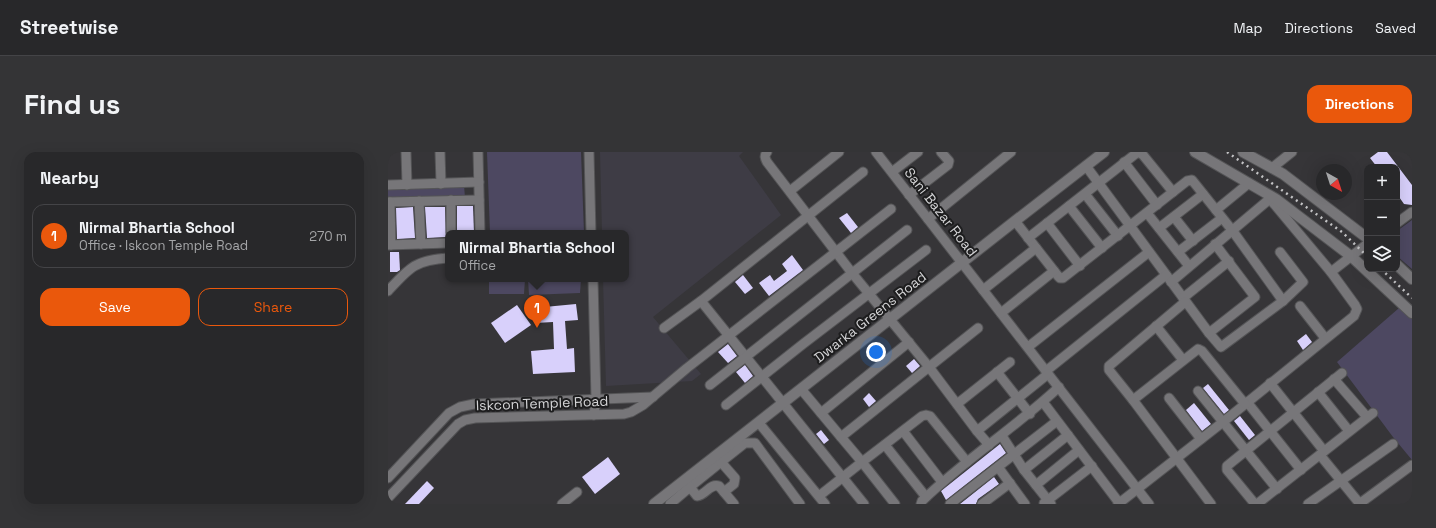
<!DOCTYPE html>
<html lang="en">
<head>
<meta charset="utf-8">
<style>
	:root { --surface:#28282a; --page:#343436; --text:#f1f3f6; --muted:#a5a6a8; --line:#444447; --accent:#ea580c }
	body { margin:0; font-family:"Space Grotesk",sans-serif; background:var(--page); color:var(--text) }
	.controls { position:absolute; right:12px; top:12px; display:grid; overflow:hidden; border-radius:8px; box-shadow:0 4px 16px #0002 }
	.controls button { width:36px; height:36px; display:grid; place-items:center; padding:0; border:0; border-bottom:1px solid var(--line); background:var(--surface); color:var(--text); font:20px sans-serif }
	.compass { position:absolute; left:928px; top:12px; width:36px; height:36px; border-radius:50%; background:var(--surface); box-shadow:0 4px 16px #0002; rotate:141deg }
	.you { position:absolute; left:488px; top:200px; width:14px; height:14px; margin:-10px; border:3px solid #fff; border-radius:50%; background:#1a73e8; box-shadow:0 0 0 6px #1a73e833 }
	.badge { display:grid; place-items:center; width:26px; height:26px; border-radius:50%; background:var(--accent); color:#fff; font-size:13px; font-weight:700 }
	.pin { position:absolute; translate:-50% -33px; filter:drop-shadow(0 1px 2px #0008) }
	.pin::after { content:''; position:absolute; top:21px; width:14px; height:12px; background:inherit; clip-path:polygon(0 0,100% 0,50% 100%) }
	.popup { position:absolute; left:57px; top:78px; width:184px; height:52px; box-sizing:border-box; display:grid; place-content:center; border-radius:8px; background:var(--surface); filter:drop-shadow(0 1px 3px #0005); font-size:13px; white-space:nowrap; color:var(--muted) }
	.popup b { font-size:15px; color:var(--text) }
	.popup::after { content:''; position:absolute; left:50%; top:100%; margin-left:-8px; border:8px solid transparent; border-top-color:var(--surface) }
	.list { margin:0; padding:0; list-style:none }
	h2 { display:flex; justify-content:space-between; align-items:center; height:52px; margin:0; padding:0 16px; font-size:17px }
	h2 small { font-size:13px; font-weight:400; color:var(--muted) }
	.list li { display:grid; grid-template-columns:26px 1fr auto; gap:12px; align-items:center; box-sizing:border-box; height:64px; margin:0 8px 8px; padding:0 8px; border:1px solid var(--line); border-radius:12px }
	.list b { display:block; font-size:15px; white-space:nowrap }
	.list p { margin:0; font-size:13px; white-space:nowrap; color:var(--muted) }
	.list em { font-size:13px; font-style:normal; color:var(--muted) }
	.actions { display:flex; gap:8px; padding:12px 16px }
	.actions a { flex:1; padding:9px 0; border:1px solid var(--accent); border-radius:12px; text-align:center; font-size:14px; color:var(--accent) }
	.actions .main { background:var(--accent); color:#fff }
	.icon { flex:none; width:22px; height:22px; fill:none; stroke:currentColor; stroke-width:2; stroke-linecap:round; stroke-linejoin:round }
	.map { position:relative; flex:none; width:1024px; height:352px; overflow:hidden; border-radius:12px }
	header { display:flex; align-items:center; gap:24px; box-sizing:border-box; height:56px; padding:0 20px; background:var(--surface); border-bottom:1px solid var(--line) }
	header strong { font-size:19px }
	nav { display:flex; gap:22px; margin-inline-start:auto; font-size:14px }
	.intro { display:flex; align-items:center; justify-content:space-between; box-sizing:border-box; height:96px; padding:0 24px }
	h1 { margin:0; font-size:28px }
	.button { padding:10px 18px; border-radius:12px; background:var(--accent); color:#fff; font-size:14px; font-weight:700 }
	main { display:flex; gap:24px; padding:0 24px }
	aside { flex:1; background:var(--surface); border-radius:12px; box-shadow:0 4px 16px #0002 }
	.map>svg:first-child { display:block }
</style>
</head>
<body>
<header>
<strong>Streetwise</strong>
<nav><a>Map</a><a>Directions</a><a>Saved</a></nav>
</header>
<div class="intro"><h1>Find us</h1><a class="button">Directions</a></div>
<main>
<aside>
<h2>Nearby<small></small></h2>
<ul class="list">
<li><span class="badge">1</span><div><b>Nirmal Bhartia School</b><p>Office · Iskcon Temple Road</p></div><em>270 m</em></li>
</ul>
<div class="actions"><a class="main">Save</a><a>Share</a></div>
</aside>
<div class="map">
<svg width="1024" height="352" viewBox="0 0 1024 352">
	<rect width="100%" height="100%" fill="#363538"/>
	<polygon fill="#3e3c45" points="212,0 355,0 351,4 393,63 265,165 313,222 304,229 218,234 215,127 238,127 238,81 214,81"/>
	<g fill="#4d4861">
		<polygon points="99,0 193,0 196,81 102,81"/>
		<polygon points="76,33 77,46 0,48 0,35"/>
		<polygon points="1024,68 1024,117 1009,104 1009,79"/>
		<polygon points="101,127 137,127 136,142 101,142"/>
		<polygon points="140,127 193,127 192,141 141,143"/>
		<polygon points="1011,156 1024,167 1024,308 1005,285 949,210"/>
	</g>
	<g fill="#d8d0fb">
		<polygon points="990,0 999,0 1024,33 1024,53 1016,52 1009,42 1009,15 989,15 982,6"/>
		<polygon points="69,54 85,54 86,81 69,81"/>
		<polygon points="25,55 27,86 9,87 8,56"/>
		<polygon points="37,55 57,55 58,85 39,86"/>
		<polygon points="459,61 470,75 463,81 451,66"/>
		<polygon points="2,100 11,100 12,118 9,120 2,120"/>
		<polygon points="404,103 415,118 381,144 371,131 382,123 386,129 399,119 394,112"/>
		<polygon points="355,123 365,136 357,142 347,130"/>
		<polygon points="188,152 190,168 177,169 179,197 186,196 187,220 145,222 143,199 166,197 165,170 147,171 146,156"/>
		<polygon points="129,153 143,173 117,191 103,171"/>
		<polygon points="918,182 924,190 915,198 909,189"/>
		<polygon points="340,192 349,204 340,211 330,200"/>
		<polygon points="526,207 532,214 524,221 518,214"/>
		<polygon points="357,213 365,224 357,231 348,220"/>
		<polygon points="820,232 841,258 836,262 815,236"/>
		<polygon points="481,241 488,249 481,255 475,247"/>
		<polygon points="806,251 823,272 814,279 798,258"/>
		<polygon points="852,264 867,283 861,288 846,269"/>
		<polygon points="433,278 441,288 436,292 428,282"/>
		<polygon points="612,292 618,301 558,348 553,339"/>
		<polygon points="220,305 232,322 207,342 194,325"/>
		<polygon points="606,325 611,332 590,347 588,352 572,352"/>
		<polygon points="39,329 46,336 31,352 17,352"/>
	</g>
	<g fill="none" stroke-linecap="round" stroke-linejoin="round">
		<g stroke="#545456" stroke-width="11">
			<g id="minor">
				<polyline points="18,0 19,33"/>
				<polyline points="52,0 53,32"/>
				<polyline points="90,0 92,81"/>
				<polyline points="201,0 203,81"/>
				<path d="M379 0C376 4 377 6 379 10L464 121 541 215 589 279 601 293"/>
				<polyline points="488,0 761,352"/>
				<polyline points="736,10 769,53"/>
				<polyline points="698,14 821,181 833,195 895,149 915,130 892,100"/>
				<polyline points="884,16 904,0"/>
				<polyline points="475,20 313,149 476,352"/>
				<polyline points="504,20 530,0"/>
				<polyline points="0,33 91,30"/>
				<polyline points="402,39 451,0"/>
				<polyline points="697,42 730,84"/>
				<polyline points="521,43 560,13 561,9 553,0"/>
				<polyline points="882,47 943,120"/>
				<polyline points="63,48 63,81"/>
				<polyline points="31,49 33,92"/>
				<polyline points="0,50 91,48"/>
				<polyline points="2,50 3,93"/>
				<polyline points="681,54 714,96"/>
				<polyline points="828,58 861,31"/>
				<polyline points="759,61 801,114"/>
				<polyline points="786,65 805,89"/>
				<polyline points="540,67 623,0"/>
				<polyline points="627,69 670,124 672,126 675,126 799,29 804,28 844,78 895,149"/>
				<polyline points="659,71 692,114"/>
				<polyline points="1009,71 1024,60"/>
				<polyline points="771,76 815,42"/>
				<polyline points="640,86 750,0 755,3 785,40"/>
				<polyline points="0,93 60,91"/>
				<polyline points="790,100 834,66"/>
				<polyline points="205,127 208,247 206,263"/>
				<polyline points="783,130 884,45"/>
				<polyline points="595,138 648,96"/>
				<path d="M0 139C21 116 27 108 60 106"/>
				<polyline points="795,146 841,109"/>
				<polyline points="912,154 937,186"/>
				<polyline points="613,161 666,119"/>
				<polyline points="768,174 795,208"/>
				<polyline points="276,176 313,149"/>
				<polyline points="821,181 867,145 827,92"/>
				<polyline points="640,195 761,100"/>
				<polyline points="658,219 778,123"/>
				<polyline points="609,220 642,262"/>
				<polyline points="946,227 979,265"/>
				<polyline points="882,231 936,299"/>
				<polyline points="322,233 519,78"/>
				<polyline points="413,237 453,285"/>
				<polyline points="810,239 889,337"/>
				<polyline points="930,240 961,279"/>
				<polyline points="781,246 813,287"/>
				<polyline points="745,248 721,218 721,214 797,150"/>
				<polyline points="655,250 732,352"/>
				<polyline points="859,250 913,318"/>
				<polyline points="569,252 622,210"/>
				<polyline points="338,253 415,192 538,98"/>
				<polyline points="433,261 521,190"/>
				<polyline points="371,271 437,352"/>
				<polyline points="515,279 554,330"/>
				<polyline points="589,279 660,222"/>
				<polyline points="614,284 636,318 663,352"/>
				<polyline points="497,293 538,345"/>
				<polyline points="932,303 972,352"/>
				<polyline points="610,315 637,352"/>
				<polyline points="636,318 680,283"/>
				<polyline points="0,326 61,261 72,255 86,252 265,245"/>
				<polyline points="648,333 691,298"/>
				<polyline points="302,335 333,310"/>
				<polyline points="336,340 346,332 347,326 333,310 357,291 367,291 412,352"/>
				<polyline points="431,344 474,310 453,285 590,176"/>
				<polyline points="0,346 70,272 77,268 87,266 236,262 243,260 255,253 299,216 503,57"/>
				<polyline points="656,351 704,314"/>
				<polyline points="174,352 189,340"/>
				<path d="M282 352 302 335 309 344C318 343 322 331 331 334L346 352"/>
				<polyline points="507,352 474,310 534,264 538,263 542,264 579,310"/>
				<path d="M533 352 534 349C576 308 627 276 671 235"/>
				<polyline points="562,352 669,269"/>
				<polyline points="594,352 622,331"/>
				<polyline points="730,352 835,270 966,164 969,157 967,153 943,120 979,92"/>
				<polyline points="823,352 745,248 810,197 814,199 857,252"/>
				<polyline points="867,352 839,318 839,314 954,221"/>
				<polyline points="869,352 985,261"/>
				<polyline points="920,352 1005,292"/>
				<polyline points="971,352 1024,313"/>
			</g>
		</g>
		<g stroke="#545456" stroke-width="12">
			<g id="tertiary">
				<polyline points="807,0 888,47 964,105 1024,161"/>
				<polyline points="855,0 895,22 979,86"/>
				<polyline points="1009,113 1024,127"/>
				<polyline points="266,352 627,69 716,0"/>
			</g>
		</g>
		<use href="#minor" stroke="#777679" stroke-width="9"/>
		<use href="#tertiary" stroke="#777679" stroke-width="10"/>
		<g stroke="#c3c3c5" stroke-width="2.5" stroke-dasharray="2 4" stroke-linecap="butt">
			<polyline points="839,0 954,80 979,104"/>
			<polyline points="993,117 1024,146"/>
		</g>
	</g>
	<g text-anchor="middle" stroke-width="4" stroke-linejoin="round" paint-order="stroke">
		<g font-size="14" fill="#d4d4d6" stroke="#1d1d1e">
			<text transform="translate(553 60) rotate(52)" y="5">Sani Bazar Road</text>
			<text transform="translate(482 165) rotate(-38)" y="5">Dwarka Greens Road</text>
			<text transform="translate(154 251) rotate(-2)" y="5">Iskcon Temple Road</text>
		</g>
	</g>
</svg>
<div class="controls">
<button>+</button>
<button>−</button>
<button><svg class="icon" aria-label="layers" viewBox="0 0 24 24"><path d="M12 4l9 5-9 5-9-5zM3 14l9 5 9-5"/></svg></button>
</div>
<svg class="compass" viewBox="-18 -18 36 36"><path d="M0-13l5 13h-10z" fill="#e53935"/><path d="M0 13l5-13h-10z" fill="#a5a6a8"/></svg>
<div class="you"></div>
<div class="pin badge" style="left:149px;top:176px">1</div>
<div class="popup"><b>Nirmal Bhartia School</b>Office</div>
</div>
</main>
</body>
</html>
